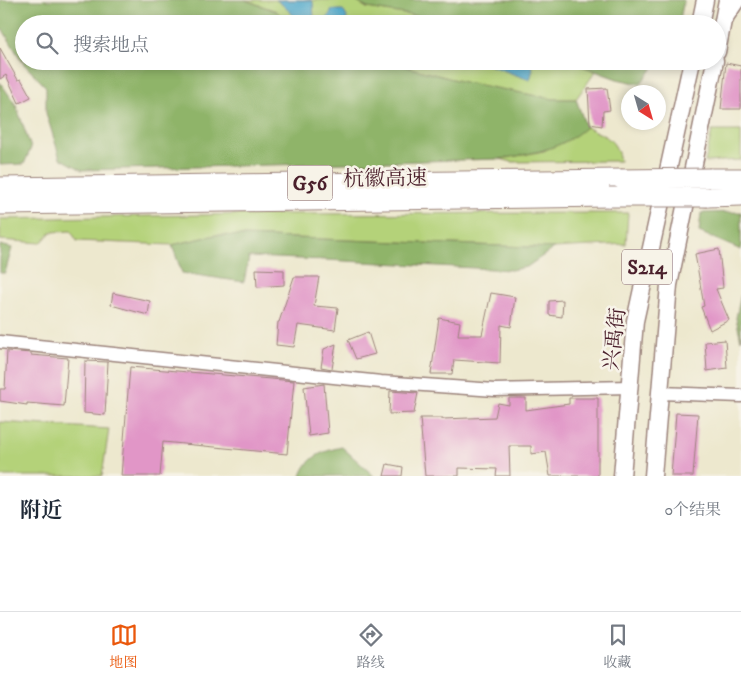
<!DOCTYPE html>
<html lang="zh">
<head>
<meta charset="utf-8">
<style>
	:root { --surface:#fff; --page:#f6f6f7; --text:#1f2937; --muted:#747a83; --line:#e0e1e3; --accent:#ea580c }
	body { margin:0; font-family:"IM FELL DW Pica","Noto Serif SC",serif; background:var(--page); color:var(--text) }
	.compass { position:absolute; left:621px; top:85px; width:45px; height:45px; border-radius:50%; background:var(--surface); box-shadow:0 2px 8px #0003; rotate:143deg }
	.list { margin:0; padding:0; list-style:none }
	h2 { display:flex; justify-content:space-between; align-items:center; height:65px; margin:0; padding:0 20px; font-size:21px }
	h2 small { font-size:16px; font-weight:400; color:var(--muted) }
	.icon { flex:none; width:28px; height:28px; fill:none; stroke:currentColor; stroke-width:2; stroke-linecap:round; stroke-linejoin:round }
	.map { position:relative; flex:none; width:741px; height:476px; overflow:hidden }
	.search { position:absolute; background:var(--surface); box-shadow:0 2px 8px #0003; left:15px; right:15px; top:15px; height:55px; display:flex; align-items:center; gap:12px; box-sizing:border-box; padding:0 18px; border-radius:28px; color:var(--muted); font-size:19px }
	.sheet { height:135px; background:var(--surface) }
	nav { display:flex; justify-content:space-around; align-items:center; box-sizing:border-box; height:70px; border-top:1px solid var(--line); background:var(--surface); font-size:14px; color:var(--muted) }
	nav a { display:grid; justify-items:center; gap:2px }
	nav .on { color:var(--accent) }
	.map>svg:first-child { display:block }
</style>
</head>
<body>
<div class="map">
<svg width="741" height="476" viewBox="0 0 741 476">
	<rect width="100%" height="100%" fill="#f7f3e8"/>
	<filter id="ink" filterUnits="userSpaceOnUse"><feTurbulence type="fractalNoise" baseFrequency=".02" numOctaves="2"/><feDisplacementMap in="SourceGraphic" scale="10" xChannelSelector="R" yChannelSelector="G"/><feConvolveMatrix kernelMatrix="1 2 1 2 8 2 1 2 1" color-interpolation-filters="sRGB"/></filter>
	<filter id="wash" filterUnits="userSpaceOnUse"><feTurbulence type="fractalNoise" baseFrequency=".0096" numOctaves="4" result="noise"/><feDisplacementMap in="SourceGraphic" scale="20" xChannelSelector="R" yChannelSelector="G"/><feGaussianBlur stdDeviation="1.12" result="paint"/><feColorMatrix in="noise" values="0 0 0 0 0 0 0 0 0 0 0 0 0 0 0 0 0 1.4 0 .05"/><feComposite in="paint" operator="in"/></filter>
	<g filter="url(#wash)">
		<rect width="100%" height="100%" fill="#ede8ce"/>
		<g fill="#b4d279" stroke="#7f7852">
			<polygon points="245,0 354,0 367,8 467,24 290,24 276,11"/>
			<polygon points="384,61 568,61 596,71 576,99 553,99 464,82"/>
			<path d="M586 127C605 136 616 138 620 161L512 162 500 159 544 151Z"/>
			<polygon points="712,131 741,131 741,160 705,162"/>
			<polygon points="628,213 626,244 554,248 216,235 172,245 77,241 71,231 51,232 41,243 0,240 0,219 254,214"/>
			<polygon points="0,422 109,429 102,476 0,476"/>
		</g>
		<g fill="#8fb469" stroke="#6c6a4a">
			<path d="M0 0H245L276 11 290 24H24V61H384L464 82 553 99H576L586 127C561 150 533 153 500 159L82 170 60 158 46 113V87L23 63 3 30 0 31Z"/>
			<polygon points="354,0 684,0 679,24 467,24 367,8"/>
			<polygon points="568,61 659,61 640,84 617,79"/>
			<polygon points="0,82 16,105 31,148 24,164 0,165"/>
			<polygon points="741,212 741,250 699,232 701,213"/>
			<polygon points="216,235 554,248 527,267 511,270 326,260 249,257 244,282 182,273 172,245"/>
			<polygon points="0,245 12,248 5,273 0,273"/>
			<polygon points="741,294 741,340 736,318"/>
			<path d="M342 447 374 476H301C307 457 323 451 342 447Z"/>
		</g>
		<g fill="#4da7ca" stroke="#4c637a">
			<path d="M276 0H311L313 2 314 19 310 24C296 23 288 7 276 0Z"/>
			<polygon points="332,10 343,10 347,17 346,24 324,24"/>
			<polygon points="487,61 529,61 533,69 530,80 486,64"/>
		</g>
		<g id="blocks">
			<g fill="#e196c7">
				<polygon points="0,48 18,80 21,79 31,97 19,103 6,75 0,79"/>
				<polygon points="726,63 741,66 741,109 721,109"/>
				<polygon points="607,88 610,110 603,111 602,126 590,124 588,89"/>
				<polygon points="719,249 723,288 716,289 729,320 710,330 701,307 704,306 695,254"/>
				<polygon points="256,269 284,270 284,285 257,287"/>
				<polygon points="294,277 319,277 314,306 338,308 335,330 298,325 294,347 276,345 278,322 279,322"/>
				<polygon points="113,293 150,301 148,315 111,305"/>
				<polygon points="491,293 515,297 511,327 501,325 500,363 454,360 452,374 431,374 439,318 460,322 458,335 482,335"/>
				<polygon points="563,300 562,317 549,315 549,301"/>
				<polygon points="368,332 375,354 356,359 348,340"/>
				<polygon points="725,340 727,368 707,371 705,342"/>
				<polygon points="336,344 332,369 321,367 324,349"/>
				<polygon points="7,351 31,353 31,355 68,358 64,406 27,403 27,405 0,401 0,389 5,389"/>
				<polygon points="85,361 108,362 105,415 84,413"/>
				<polygon points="130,367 294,381 287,454 163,442 160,476 121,476"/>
				<polygon points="324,384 328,433 309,436 304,387"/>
				<polygon points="390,391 418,393 414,413 389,414"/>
				<polygon points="509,398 526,398 526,410 569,404 569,398 598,398 598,476 550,476 546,452 531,454 531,446 509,446 510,476 496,476 497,469 459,468 459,476 425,476 420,418 443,418 443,419 495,417 498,403 509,405"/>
				<polygon points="676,413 698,414 693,476 671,476"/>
				<polygon points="387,464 403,467 402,476 384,476"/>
			</g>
		</g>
	</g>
	<g filter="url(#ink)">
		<use href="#blocks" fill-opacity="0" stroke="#9c847c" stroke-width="1"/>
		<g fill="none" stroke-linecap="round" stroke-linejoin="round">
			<g stroke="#9c847c" stroke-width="15">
				<g id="minor">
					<polyline points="725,21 739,0"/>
					<polyline points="0,342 381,382 495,390 630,387"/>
					<polyline points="660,393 741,396"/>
				</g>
			</g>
			<g stroke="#9c847c" stroke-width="19">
				<g id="major">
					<polyline points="700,24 705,0"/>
					<polyline points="717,52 727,0"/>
					<polyline points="622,476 635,321 692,61"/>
					<polyline points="653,476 669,285 715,61"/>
				</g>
			</g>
			<g stroke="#9c847c" stroke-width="21">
				<g id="highway">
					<polyline points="710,178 741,178"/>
					<polyline points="0,187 621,179"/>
					<polyline points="707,197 741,196"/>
					<polyline points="0,205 609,197"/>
				</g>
			</g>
			<use href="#minor" stroke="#fff" stroke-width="12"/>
			<use href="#major" stroke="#fff" stroke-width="16"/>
			<use href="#highway" stroke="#fff" stroke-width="19"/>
			<g stroke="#9c847c" stroke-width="21" stroke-linecap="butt">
				<g id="highway-bridge">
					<polyline points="621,179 710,178"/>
					<polyline points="609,197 707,197"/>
				</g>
			</g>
			<use href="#highway-bridge" stroke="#fff" stroke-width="19"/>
		</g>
	</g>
	<g text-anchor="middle" stroke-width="5" stroke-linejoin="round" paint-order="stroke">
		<g fill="#f7f3e8" stroke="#7e5f64" stroke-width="1">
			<rect x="287.5" y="165.5" width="45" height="35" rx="4"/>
			<rect x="622" y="249.5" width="50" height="35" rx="4"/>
		</g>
		<g font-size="20" font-weight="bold" fill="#4a1f2b">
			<text x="310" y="190">G56</text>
			<text x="647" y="274">S214</text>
		</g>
		<g font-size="21" fill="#4a1f2b" stroke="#f7f3e8">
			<text transform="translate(385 178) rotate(-1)" y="7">杭徽高速</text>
			<text transform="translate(614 339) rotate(-83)" y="7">兴禹街</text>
		</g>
	</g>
</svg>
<svg class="compass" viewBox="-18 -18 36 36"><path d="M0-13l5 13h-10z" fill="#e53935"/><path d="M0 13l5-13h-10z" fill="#747a83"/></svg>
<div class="search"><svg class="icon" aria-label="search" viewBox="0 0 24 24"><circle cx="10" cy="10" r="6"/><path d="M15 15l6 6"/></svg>搜索地点</div>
</div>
<section class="sheet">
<h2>附近<small>0个结果</small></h2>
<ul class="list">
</ul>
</section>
<nav>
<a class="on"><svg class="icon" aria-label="map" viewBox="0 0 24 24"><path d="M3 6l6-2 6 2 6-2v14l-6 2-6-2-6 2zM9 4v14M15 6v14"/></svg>地图</a>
<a><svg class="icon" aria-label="directions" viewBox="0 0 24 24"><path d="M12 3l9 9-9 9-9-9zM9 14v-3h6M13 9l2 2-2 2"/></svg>路线</a>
<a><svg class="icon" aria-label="saved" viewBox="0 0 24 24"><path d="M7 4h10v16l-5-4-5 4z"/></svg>收藏</a>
</nav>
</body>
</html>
